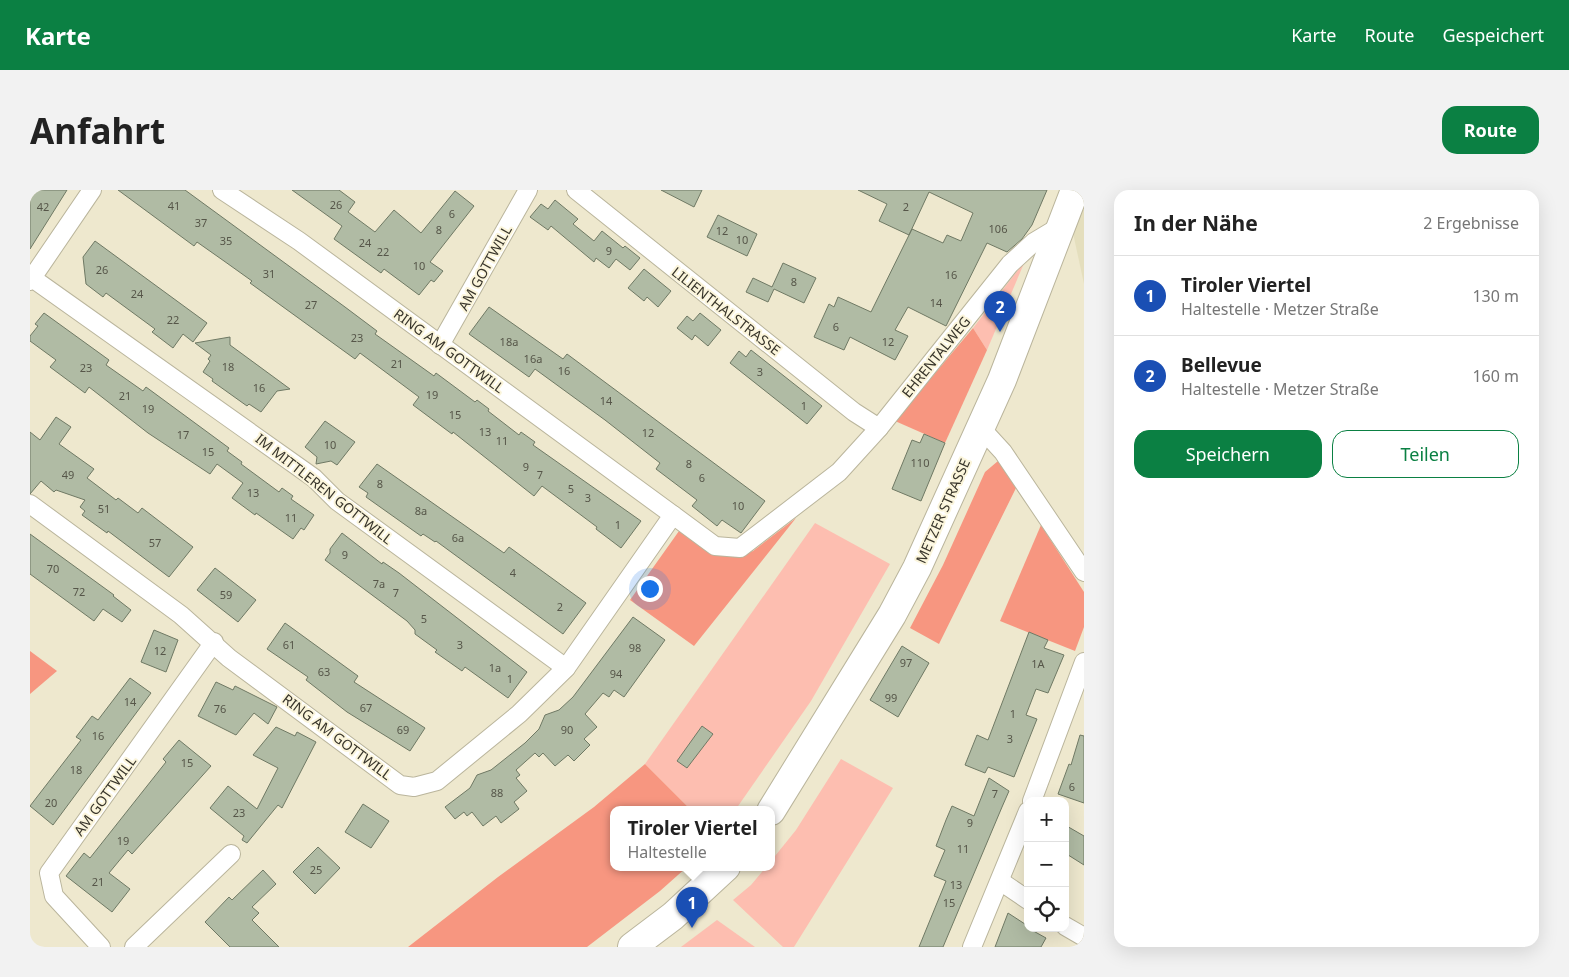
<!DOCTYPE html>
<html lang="de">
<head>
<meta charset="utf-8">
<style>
	:root { --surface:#fff; --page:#f2f2f2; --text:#222; --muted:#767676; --line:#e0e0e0; --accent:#0b8043 }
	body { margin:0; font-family:"Noto Sans",sans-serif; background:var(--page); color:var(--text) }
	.controls { position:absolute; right:15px; bottom:15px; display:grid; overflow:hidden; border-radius:10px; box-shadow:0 5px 20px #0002 }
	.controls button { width:45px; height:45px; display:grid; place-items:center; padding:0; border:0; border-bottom:1px solid var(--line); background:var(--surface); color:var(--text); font:25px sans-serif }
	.you { position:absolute; left:619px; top:398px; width:18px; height:18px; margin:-12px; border:4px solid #fff; border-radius:50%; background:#1a73e8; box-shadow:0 0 0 8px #1a73e833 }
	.badge { display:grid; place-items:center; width:32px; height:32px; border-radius:50%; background:var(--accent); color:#fff; font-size:16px; font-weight:700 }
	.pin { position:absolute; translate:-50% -41px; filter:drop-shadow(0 1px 2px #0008) }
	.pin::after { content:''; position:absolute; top:26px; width:18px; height:15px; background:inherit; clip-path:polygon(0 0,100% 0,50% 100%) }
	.popup { position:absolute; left:580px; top:616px; width:165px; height:65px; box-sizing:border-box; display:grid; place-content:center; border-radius:10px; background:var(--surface); filter:drop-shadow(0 1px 4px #0005); font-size:16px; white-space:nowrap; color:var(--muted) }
	.popup b { font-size:19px; color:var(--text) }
	.popup::after { content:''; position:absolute; left:50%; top:100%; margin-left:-10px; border:10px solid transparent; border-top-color:var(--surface) }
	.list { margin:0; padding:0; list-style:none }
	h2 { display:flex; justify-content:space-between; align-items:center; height:65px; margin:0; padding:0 20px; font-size:21px }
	h2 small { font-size:16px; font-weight:400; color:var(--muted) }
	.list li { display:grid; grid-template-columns:32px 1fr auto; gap:15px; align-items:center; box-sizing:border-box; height:80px; padding:0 20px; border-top:1px solid var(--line) }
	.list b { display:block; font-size:19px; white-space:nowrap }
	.list p { margin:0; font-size:16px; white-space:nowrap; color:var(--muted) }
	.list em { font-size:16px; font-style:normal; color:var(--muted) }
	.actions { display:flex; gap:10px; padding:15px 20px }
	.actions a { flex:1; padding:11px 0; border:1px solid var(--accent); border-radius:15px; text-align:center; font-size:18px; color:var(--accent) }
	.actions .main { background:var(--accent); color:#fff }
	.icon { flex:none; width:28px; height:28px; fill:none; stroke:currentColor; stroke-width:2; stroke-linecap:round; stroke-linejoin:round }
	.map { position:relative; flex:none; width:1054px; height:757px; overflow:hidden; border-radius:15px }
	header { display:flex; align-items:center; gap:30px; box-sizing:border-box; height:70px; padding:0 25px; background:var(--accent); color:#fff }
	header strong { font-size:24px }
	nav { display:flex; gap:28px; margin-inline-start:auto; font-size:18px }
	.intro { display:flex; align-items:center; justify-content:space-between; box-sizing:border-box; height:120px; padding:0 30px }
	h1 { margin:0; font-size:35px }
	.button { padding:12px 22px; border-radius:15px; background:var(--accent); color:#fff; font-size:18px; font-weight:700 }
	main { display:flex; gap:30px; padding:0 30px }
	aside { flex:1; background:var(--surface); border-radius:15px; box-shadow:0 5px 20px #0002 }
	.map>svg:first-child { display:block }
</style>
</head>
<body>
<header>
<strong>Karte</strong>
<nav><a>Karte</a><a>Route</a><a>Gespeichert</a></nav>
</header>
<div class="intro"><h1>Anfahrt</h1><a class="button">Route</a></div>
<main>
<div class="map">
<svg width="1054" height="757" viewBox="0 0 1054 757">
	<rect width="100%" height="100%" fill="#eee8ce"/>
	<polygon fill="#e4debd" points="1052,20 1054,20 1054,94 1043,43"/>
	<g fill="#fdbeb0">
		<polygon points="995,71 957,160 943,138"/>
		<polygon points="785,333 860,374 781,511 706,619 660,619 615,574"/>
		<polygon points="811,569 863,598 764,757 753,757 703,710 721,695 736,677 741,677 741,671 766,640"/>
		<polygon points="687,730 725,757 651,757"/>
	</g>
	<g fill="#f79680">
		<polygon points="943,138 957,160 915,253 865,231"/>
		<polygon points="968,271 986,298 909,454 880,438 913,375 955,282"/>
		<polygon points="766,328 664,456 600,410 649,341 679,363 711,366 723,361"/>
		<polygon points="1011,335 1054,402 1054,437 1045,461 970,431"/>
		<polygon points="0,461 27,481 0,504"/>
		<polygon points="615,574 660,619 583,619 583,677 657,677 630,701 557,757 378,757 468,687 564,617"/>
	</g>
	<g fill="#b0bba4" stroke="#6f7964">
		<polygon points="0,0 37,0 0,59"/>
		<polygon points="88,0 155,0 315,117 347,141 345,144 404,186 406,183 445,212 447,210 459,219 458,221 489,245 491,242 505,252 503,255 611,331 591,358 566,339 567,337 512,296 504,306 423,242 422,244 383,215 389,207 330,163 325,169 220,93 222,91 194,71 167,52 164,56"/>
		<polygon points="262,0 309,0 325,12 318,22 345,42 364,20 391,43 425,1 444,16 400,72 413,81 404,92 401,90 389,105 354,79 351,83 304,49 312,36"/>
		<polygon points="631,0 672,0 664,17"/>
		<polygon points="828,0 1017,0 1002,35 992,49 977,62 957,53 916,136 878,117 865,140 878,146 865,170 820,147 814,160 784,147 799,114 804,117 808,107 841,122 882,39 913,53 917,45 931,51 943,23 899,2 879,45 849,31 857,14"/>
		<polygon points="525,10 548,29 543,34 564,51 572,41 593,58 595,56 610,68 600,80 586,69 579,78 566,68 564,72 521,36 518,40 500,27 511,14 518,19"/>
		<polygon points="688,25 727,44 717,66 677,47"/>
		<polygon points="65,51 177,133 163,152 153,144 143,158 122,142 125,139 76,103 73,107 56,94 53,67"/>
		<polygon points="753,73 786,88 774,113 744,99 738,112 716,102 723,88 742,97"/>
		<polygon points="614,79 641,101 628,117 617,107 614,111 598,98"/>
		<polygon points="459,117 533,169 537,164 735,311 711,343 692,330 687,336 662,316 667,310 626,279 630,273 575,230 505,179 499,187 439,144"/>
		<polygon points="14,123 79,170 76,175 113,201 116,197 199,258 197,261 212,272 211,274 249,302 252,298 263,306 261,309 284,325 274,340 271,338 263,349 226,323 225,325 202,308 213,293 187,274 180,284 118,243 59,197 55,203 20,177 26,170 0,151 0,146 8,136 5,134"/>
		<polygon points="670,123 691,140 678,156 665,145 662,150 647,138 657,126 663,131"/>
		<polygon points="200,147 200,155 260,199 247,201 231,222 219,214 217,216 182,191 183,189 173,182 180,171 178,169 181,165 165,153"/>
		<polygon points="721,160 792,216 777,234 700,173 709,161 716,167"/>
		<polygon points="26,227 41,237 29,254 64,279 57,288 86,310 88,308 108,323 112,318 163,357 139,387 78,341 77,343 52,325 55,321 50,317 55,310 26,300 24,302 11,291 0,304 0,242 10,250"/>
		<polygon points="295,231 325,252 307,275 301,271 286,274 287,267 275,257"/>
		<polygon points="894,244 915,253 891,311 862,299 882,250 890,253"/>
		<polygon points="347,274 474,363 479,357 556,413 533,444 406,351 405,352 393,344 391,346 336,307 338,303 329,297"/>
		<polygon points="312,343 352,374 353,372 369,383 497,482 478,508 435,477 432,481 405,462 407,460 385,444 385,440 377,431 295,370 300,363 300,359"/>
		<polygon points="0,344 84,405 83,406 101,420 92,432 73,419 64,431 0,384"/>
		<polygon points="185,378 226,410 208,432 167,400"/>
		<polygon points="603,427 635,450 594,507 584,500 579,507 573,503 555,524 567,537 554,549 560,555 544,571 538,565 525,576 513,563 509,567 505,563 486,580 490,585 486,588 497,601 484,612 489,619 471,633 466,626 453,636 442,622 437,626 434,622 425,629 415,617 440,598 447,585 461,580 495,553 509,539 515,525 529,520 543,507"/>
		<polygon points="255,433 328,486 324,492 395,538 380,561 317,522 276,490 278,487 237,459"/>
		<polygon points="124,440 148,450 136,482 111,472"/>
		<polygon points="999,442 1018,450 1014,458 1034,465 1018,503 1006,499 996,525 1007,529 984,587 958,577 955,583 935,575 947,545 958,550"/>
		<polygon points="872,456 899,473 868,527 840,510"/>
		<polygon points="100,488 121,503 23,635 0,616 51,550 46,547 62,526 68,530"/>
		<polygon points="186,492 203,500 205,496 247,517 238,534 224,523 206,545 168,526"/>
		<polygon points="672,536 683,544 657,578 647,571"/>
		<polygon points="246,537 265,546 267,542 286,552 252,618 248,615 217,653 212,650 214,646 180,618 198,596 227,619 248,578 223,565"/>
		<polygon points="1050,545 1054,546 1054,613 1028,604 1039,574 1041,575"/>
		<polygon points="149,550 181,576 102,664 98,660 79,683 100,699 82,722 36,686 54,663 60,668 136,572 133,569"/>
		<polygon points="959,588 979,601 972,617 913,757 889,757 916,691 904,686 915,660 906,656 916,630 922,616 944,626"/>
		<polygon points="333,614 359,631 341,658 315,642"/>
		<polygon points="1035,635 1054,646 1054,675 1035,663"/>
		<polygon points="288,657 310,678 285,704 263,682"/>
		<polygon points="233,680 246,694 222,717 229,723 222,730 249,757 200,757 175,732 199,707 202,710"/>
		<polygon points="978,723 998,736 998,738 1016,748 1011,757 965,757"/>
	</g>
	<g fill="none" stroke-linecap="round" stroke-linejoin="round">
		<g stroke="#bab59c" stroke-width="20">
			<g id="street">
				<polyline points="546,0 824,222 849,238"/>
				<polyline points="2,88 284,288 307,311 536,478"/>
				<polyline points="0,91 62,0"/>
				<polyline points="410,155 498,0"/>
				<polyline points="951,238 973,262 1054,382"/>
				<polyline points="0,314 151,425 199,468 370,595 384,597 407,591 489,524 536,478 643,325 269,51 192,0"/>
				<polyline points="643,325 685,356 710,358 809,282 849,238 980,74 1004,52 1029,37"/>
				<polyline points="1002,611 1054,472"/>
				<polyline points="970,691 998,710"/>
				<polyline points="1035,736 1054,747"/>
				<polyline points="71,757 24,706 19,683 184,452"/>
				<polyline points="104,757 201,664"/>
				<polyline points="942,757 998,621"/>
			</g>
		</g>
		<g stroke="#bab59c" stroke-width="30">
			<g id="primary">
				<polyline points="741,621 862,425 887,378 972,190 1045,0"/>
				<polyline points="602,757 643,726 696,677"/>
			</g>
		</g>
		<use href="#street" stroke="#fff" stroke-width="18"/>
		<use href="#primary" stroke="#fff" stroke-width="28"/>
	</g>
	<g text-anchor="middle" stroke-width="4" stroke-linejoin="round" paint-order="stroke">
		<g font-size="11" fill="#565649">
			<text x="306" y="19">26</text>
			<text x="144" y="20">41</text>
			<text x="13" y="21">42</text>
			<text x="876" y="21">2</text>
			<text x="422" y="28">6</text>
			<text x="171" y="37">37</text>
			<text x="968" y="43">106</text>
			<text x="409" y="44">8</text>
			<text x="692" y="45">12</text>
			<text x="712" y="54">10</text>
			<text x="196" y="55">35</text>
			<text x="335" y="57">24</text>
			<text x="579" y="65">9</text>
			<text x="353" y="66">22</text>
			<text x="389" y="80">10</text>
			<text x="72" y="84">26</text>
			<text x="239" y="88">31</text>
			<text x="921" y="89">16</text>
			<text x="764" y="96">8</text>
			<text x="107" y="108">24</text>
			<text x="906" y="117">14</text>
			<text x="281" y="119">27</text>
			<text x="143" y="134">22</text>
			<text x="806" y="141">6</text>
			<text x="327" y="152">23</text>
			<text x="479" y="156">18a</text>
			<text x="858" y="156">12</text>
			<text x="503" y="173">16a</text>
			<text x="367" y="178">21</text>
			<text x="198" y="181">18</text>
			<text x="56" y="182">23</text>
			<text x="534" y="185">16</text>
			<text x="730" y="186">3</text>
			<text x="229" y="202">16</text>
			<text x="402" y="209">19</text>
			<text x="95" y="210">21</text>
			<text x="576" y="215">14</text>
			<text x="774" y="220">1</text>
			<text x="118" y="223">19</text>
			<text x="425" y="229">15</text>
			<text x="455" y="246">13</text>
			<text x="618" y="247">12</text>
			<text x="153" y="249">17</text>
			<text x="472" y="255">11</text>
			<text x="300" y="259">10</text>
			<text x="178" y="266">15</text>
			<text x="890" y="277">110</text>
			<text x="659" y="278">8</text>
			<text x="496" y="281">9</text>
			<text x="38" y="289">49</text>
			<text x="510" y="289">7</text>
			<text x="672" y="292">6</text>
			<text x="350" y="298">8</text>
			<text x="541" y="303">5</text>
			<text x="223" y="307">13</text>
			<text x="558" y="312">3</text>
			<text x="708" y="320">10</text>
			<text x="74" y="323">51</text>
			<text x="391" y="325">8a</text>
			<text x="261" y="332">11</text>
			<text x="588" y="339">1</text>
			<text x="428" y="352">6a</text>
			<text x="125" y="357">57</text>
			<text x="315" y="369">9</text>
			<text x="23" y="383">70</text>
			<text x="483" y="387">4</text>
			<text x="349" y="398">7a</text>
			<text x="49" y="406">72</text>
			<text x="366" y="407">7</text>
			<text x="196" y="409">59</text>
			<text x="530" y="421">2</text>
			<text x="394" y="433">5</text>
			<text x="259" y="459">61</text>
			<text x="430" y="459">3</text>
			<text x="605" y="462">98</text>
			<text x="130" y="465">12</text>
			<text x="876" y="477">97</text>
			<text x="1008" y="478">1A</text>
			<text x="465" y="482">1a</text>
			<text x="294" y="486">63</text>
			<text x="586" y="488">94</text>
			<text x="480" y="493">1</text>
			<text x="861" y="512">99</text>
			<text x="100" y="516">14</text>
			<text x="336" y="522">67</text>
			<text x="190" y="523">76</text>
			<text x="983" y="528">1</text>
			<text x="373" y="544">69</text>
			<text x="537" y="544">90</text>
			<text x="68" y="550">16</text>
			<text x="980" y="553">3</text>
			<text x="157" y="577">15</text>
			<text x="46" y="584">18</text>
			<text x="1042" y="601">6</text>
			<text x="467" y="607">88</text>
			<text x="965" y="608">7</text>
			<text x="21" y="617">20</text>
			<text x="209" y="627">23</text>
			<text x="940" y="637">9</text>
			<text x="93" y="655">19</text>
			<text x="933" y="663">11</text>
			<text x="286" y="684">25</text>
			<text x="68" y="696">21</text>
			<text x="926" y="699">13</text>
			<text x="919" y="717">15</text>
		</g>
		<g font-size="14" fill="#38352b" stroke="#fbf5db">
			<text transform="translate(455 78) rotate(-61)" y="5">AM GOTTWILL</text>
			<text transform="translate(696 121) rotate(38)" y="5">LILIENTHALSTRASSE</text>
			<text transform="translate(419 161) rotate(36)" y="5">RING AM GOTTWILL</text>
			<text transform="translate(906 167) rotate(-51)" y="5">EHRENTALWEG</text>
			<text transform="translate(294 299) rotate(38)" y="5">IM MITTLEREN GOTTWILL</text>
			<text transform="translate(913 321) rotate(-66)" y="5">METZER STRASSE</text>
			<text transform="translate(307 547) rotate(37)" y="5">RING AM GOTTWILL</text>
			<text transform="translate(75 606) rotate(-54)" y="5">AM GOTTWILL</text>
		</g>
	</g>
</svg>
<div class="controls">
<button>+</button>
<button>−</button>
<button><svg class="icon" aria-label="locate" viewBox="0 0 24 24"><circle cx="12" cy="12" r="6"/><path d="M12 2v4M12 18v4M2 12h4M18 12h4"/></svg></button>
</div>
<div class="you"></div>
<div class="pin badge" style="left:662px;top:738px;background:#1a4fb4">1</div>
<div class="popup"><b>Tiroler Viertel</b>Haltestelle</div>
<div class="pin badge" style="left:970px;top:142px;background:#1a4fb4">2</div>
</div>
<aside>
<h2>In der Nähe<small>2 Ergebnisse</small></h2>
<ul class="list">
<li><span class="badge" style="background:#1a4fb4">1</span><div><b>Tiroler Viertel</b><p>Haltestelle · Metzer Straße</p></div><em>130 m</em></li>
<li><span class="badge" style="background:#1a4fb4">2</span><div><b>Bellevue</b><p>Haltestelle · Metzer Straße</p></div><em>160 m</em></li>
</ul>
<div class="actions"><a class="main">Speichern</a><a>Teilen</a></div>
</aside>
</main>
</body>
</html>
